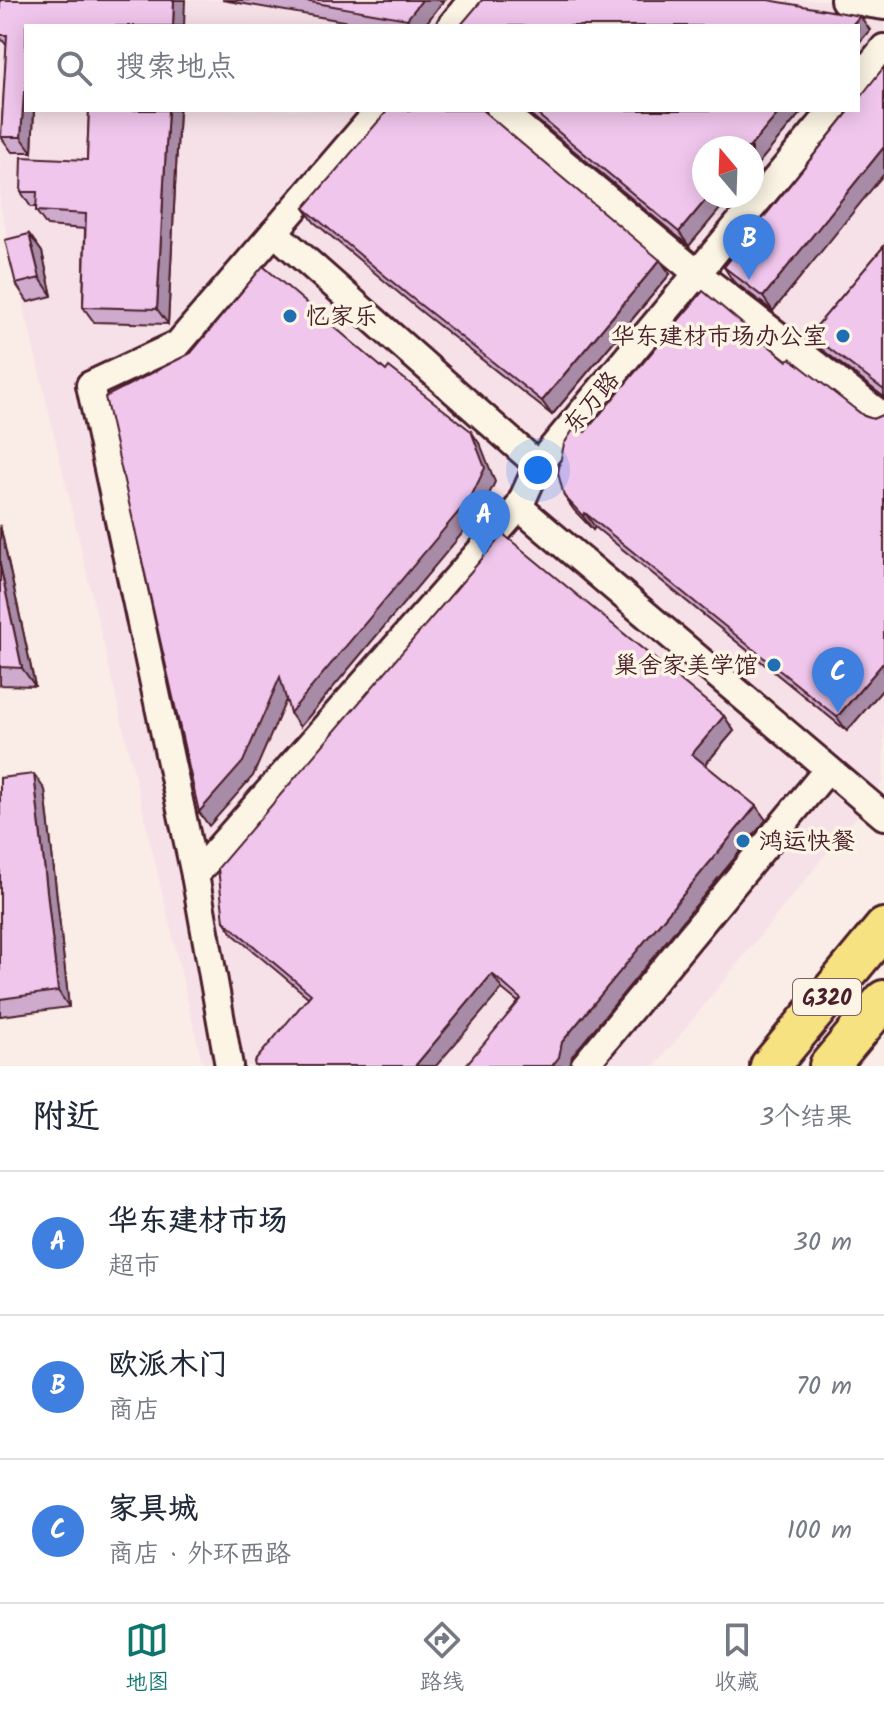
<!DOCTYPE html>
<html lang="zh">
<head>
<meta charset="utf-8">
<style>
	:root { --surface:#fff; --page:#f2f2f3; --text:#1f2937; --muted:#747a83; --line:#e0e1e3; --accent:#0f766e }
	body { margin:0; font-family:Kalam,"LXGW WenKai TC",sans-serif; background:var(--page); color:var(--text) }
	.compass { position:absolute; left:692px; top:136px; width:72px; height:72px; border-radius:50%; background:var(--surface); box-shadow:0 4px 20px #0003; rotate:341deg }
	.you { position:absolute; left:538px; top:470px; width:28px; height:28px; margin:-20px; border:6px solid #fff; border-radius:50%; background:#1a73e8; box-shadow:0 0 0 12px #1a73e833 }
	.badge { display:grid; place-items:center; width:52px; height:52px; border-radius:50%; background:var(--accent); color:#fff; font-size:26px; font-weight:700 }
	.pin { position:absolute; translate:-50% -66px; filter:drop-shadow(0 2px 4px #0008) }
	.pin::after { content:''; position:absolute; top:42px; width:28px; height:24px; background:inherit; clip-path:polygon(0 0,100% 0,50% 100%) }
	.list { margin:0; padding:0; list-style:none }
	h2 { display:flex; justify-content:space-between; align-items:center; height:104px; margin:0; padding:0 32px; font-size:34px }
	h2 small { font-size:26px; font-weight:400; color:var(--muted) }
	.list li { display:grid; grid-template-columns:52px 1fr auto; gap:24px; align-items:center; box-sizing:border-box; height:144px; padding:0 32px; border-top:2px solid var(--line) }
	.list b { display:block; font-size:30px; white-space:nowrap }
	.list p { margin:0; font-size:26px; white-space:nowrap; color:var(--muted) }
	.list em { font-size:26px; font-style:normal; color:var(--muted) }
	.icon { flex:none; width:44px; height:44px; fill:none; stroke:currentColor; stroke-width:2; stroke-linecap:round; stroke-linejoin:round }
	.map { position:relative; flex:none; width:884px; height:1066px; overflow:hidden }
	.search { position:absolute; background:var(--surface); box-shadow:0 4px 20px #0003; left:24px; right:24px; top:24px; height:88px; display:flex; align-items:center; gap:20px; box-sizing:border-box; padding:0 28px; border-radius:0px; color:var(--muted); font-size:30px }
	.sheet { height:536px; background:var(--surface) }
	nav { display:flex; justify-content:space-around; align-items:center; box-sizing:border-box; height:112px; border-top:2px solid var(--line); background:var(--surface); font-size:22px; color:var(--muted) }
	nav a { display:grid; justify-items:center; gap:4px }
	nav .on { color:var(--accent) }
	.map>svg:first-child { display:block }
</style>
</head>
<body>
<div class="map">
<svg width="884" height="1066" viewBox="0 0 884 1066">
	<rect width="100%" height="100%" fill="#faece7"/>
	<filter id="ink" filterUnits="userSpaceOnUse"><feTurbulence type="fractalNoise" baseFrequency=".0125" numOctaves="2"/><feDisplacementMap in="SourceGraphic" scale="16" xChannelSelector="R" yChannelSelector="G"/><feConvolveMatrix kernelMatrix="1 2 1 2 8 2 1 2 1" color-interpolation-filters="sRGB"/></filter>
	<g filter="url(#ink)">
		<path fill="#f7e1e9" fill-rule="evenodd" d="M0 0H884V782L655 1066H203L0 205ZM26 26H858V110H26ZM704 148H752V196H704Z"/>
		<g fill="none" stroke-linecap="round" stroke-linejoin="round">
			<g stroke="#4a1f2b" stroke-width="32">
				<g id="minor">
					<polyline points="844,0 884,6"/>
					<polyline points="451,26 472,0"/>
					<polyline points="858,80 884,48"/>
					<polyline points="500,110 698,274 884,417"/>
					<polyline points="274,232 538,465"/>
					<polyline points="519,507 884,816"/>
					<polyline points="195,875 519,507 538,465 833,110"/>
					<polyline points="229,1066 195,875 90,385 178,344 379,110"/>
					<polyline points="584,1066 828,769"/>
				</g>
			</g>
			<g stroke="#4a1f2b" stroke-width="44">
				<g id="highway">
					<polyline points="770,1066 884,928"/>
					<polyline points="829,1066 884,1000"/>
				</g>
			</g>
			<use href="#minor" stroke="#fcf5e5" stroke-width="26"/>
			<use href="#highway" stroke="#f7e281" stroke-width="38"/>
		</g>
		<g fill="#ceaacc" stroke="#4a1f2b" stroke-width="2">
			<polygon points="0,0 26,26 26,110 34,110 32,152 12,152 1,137 7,46 0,37"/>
			<polygon points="222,0 444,0 424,26 372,26"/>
			<polygon points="89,110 179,110 168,324 94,322 83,307 85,229 47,226 36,211 36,207 31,207 21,192 87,160"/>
			<polygon points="525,110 803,110 752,171 752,148 689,246"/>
			<polygon points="850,110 773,311 733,281 724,267"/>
			<polygon points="486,114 670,274 552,415 418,309 314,222 304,208"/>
			<polygon points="29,234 42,252 52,296 28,302 16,284"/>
			<polygon points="884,246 884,397 820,348 810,334"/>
			<polygon points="787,361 864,416 873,419 884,414 884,688 847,731 595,527 593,530 574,510 564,496 585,432"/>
			<polygon points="0,525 35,686 0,685"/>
			<polygon points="724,716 734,731 705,765 766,820 572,1056 518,1002 502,989 308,997 234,935 224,921"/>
			<polygon points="0,778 45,790 69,1007 0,1016"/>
		</g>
		<g fill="#a88ba6" stroke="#4a1f2b" stroke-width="2">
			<polygon points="174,0 185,0 184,26 173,26"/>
			<polygon points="422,0 444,0 424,26 412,26 407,19"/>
			<polygon points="860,16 870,30 858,44 858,26 851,26"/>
			<polygon points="24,92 26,95 26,110 34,110 32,152 21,137"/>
			<polygon points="168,110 179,110 168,324 157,309"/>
			<polygon points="781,110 803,110 752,171 752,148 749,148"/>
			<polygon points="884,147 884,174 773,311 763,297"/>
			<polygon points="709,196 731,196 689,246 679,232"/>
			<polygon points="29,234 42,252 52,296 40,278"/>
			<polygon points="660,260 670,274 552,415 542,401"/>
			<polygon points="471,431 481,446 495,482 481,511 300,727 290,713"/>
			<polygon points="585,513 595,527 593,530 583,516"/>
			<polygon points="0,525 35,686 22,668 0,565"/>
			<polygon points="884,662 884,688 847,731 837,717"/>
			<polygon points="280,677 290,691 253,776 209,826 199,812"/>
			<polygon points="724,716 734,731 702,768 692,754"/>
			<polygon points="34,774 45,790 69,1007 58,991"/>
			<polygon points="756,806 766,820 572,1056 570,1066 552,1066 562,1042"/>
			<polygon points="492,974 502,989 436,1066 415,1066"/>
		</g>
		<g fill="#f0c6ed" stroke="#4a1f2b" stroke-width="2">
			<polygon points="0,0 174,0 173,26 26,26 26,92 24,92 21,137 1,137 7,35 0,35"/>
			<polygon points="299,0 422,0 407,19"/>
			<polygon points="482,0 768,0 860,16 851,26 460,26"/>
			<polygon points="884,67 884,147 763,297 724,267 850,110 858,110 858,100"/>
			<polygon points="89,110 168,110 157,309 83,307 86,214 36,211 37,192 21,192 22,157 87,160"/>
			<polygon points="388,110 482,110 660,260 542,401 408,295 304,208"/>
			<polygon points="532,110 781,110 749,148 704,148 704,196 709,196 679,232"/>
			<polygon points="29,234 40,278 16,284 5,240"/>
			<polygon points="884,246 884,390 810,334"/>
			<polygon points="263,266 386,371 389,367 471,431 485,468 471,497 290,713 280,677 243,762 199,812 105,397 191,353"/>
			<polygon points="703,291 787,361 790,358 864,416 873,419 884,414 884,662 837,717 585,513 583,516 564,496 558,473 564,444 576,425 585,432"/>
			<polygon points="503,534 724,716 692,754 756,806 562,1042 559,1057 552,1066 465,1066 521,999 492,974 415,1066 255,1066 254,1062 311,994 224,921 218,868"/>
			<polygon points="0,565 22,668 0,667"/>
			<polygon points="34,774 58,991 0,999 0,778"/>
		</g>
	</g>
	<g fill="#1f6fb2" stroke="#fcf5e5" stroke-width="3">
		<circle cx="290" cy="316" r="8"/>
		<circle cx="843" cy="336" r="8"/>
		<circle cx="774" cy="665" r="8"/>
		<circle cx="743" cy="841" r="8"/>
	</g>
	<g text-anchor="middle" stroke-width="7" stroke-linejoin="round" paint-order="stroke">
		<rect fill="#fcf5e5" stroke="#7f5f63" stroke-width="2" x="793" y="979" width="68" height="36" rx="6"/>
		<g font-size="22" font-weight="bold" fill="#4a1f2b">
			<text x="827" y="1005">G320</text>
		</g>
		<g font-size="24" fill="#4a1f2b" stroke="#fcf5e5" text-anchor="start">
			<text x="306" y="324">忆家乐</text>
			<text x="827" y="344" text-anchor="end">华东建材市场办公室</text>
			<text x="758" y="673" text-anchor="end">巢舍家美学馆</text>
			<text x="759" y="849">鸿运快餐</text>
		</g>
		<g font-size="24" fill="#4a1f2b" stroke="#fcf5e5">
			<text transform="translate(591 402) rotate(-50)" y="8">东万路</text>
		</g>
	</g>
</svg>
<svg class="compass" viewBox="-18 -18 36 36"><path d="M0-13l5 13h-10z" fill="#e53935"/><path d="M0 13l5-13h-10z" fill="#747a83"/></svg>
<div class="you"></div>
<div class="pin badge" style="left:484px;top:556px;background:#3f7fe0">A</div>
<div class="pin badge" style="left:749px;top:280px;background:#3f7fe0">B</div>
<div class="pin badge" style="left:838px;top:713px;background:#3f7fe0">C</div>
<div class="search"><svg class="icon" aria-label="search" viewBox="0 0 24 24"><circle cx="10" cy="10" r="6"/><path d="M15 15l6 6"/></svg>搜索地点</div>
</div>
<section class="sheet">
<h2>附近<small>3个结果</small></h2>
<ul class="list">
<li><span class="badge" style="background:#3f7fe0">A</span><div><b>华东建材市场</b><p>超市</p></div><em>30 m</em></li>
<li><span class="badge" style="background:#3f7fe0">B</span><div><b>欧派木门</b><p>商店</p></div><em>70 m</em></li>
<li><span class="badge" style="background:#3f7fe0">C</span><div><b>家具城</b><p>商店 · 外环西路</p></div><em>100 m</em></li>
</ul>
</section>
<nav>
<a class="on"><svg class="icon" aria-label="map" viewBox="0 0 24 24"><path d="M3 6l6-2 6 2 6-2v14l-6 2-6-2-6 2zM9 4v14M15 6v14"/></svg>地图</a>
<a><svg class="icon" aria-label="directions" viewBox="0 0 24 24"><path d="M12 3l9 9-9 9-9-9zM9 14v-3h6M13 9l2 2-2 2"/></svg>路线</a>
<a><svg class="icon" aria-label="saved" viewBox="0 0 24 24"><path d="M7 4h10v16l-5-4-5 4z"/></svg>收藏</a>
</nav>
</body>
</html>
